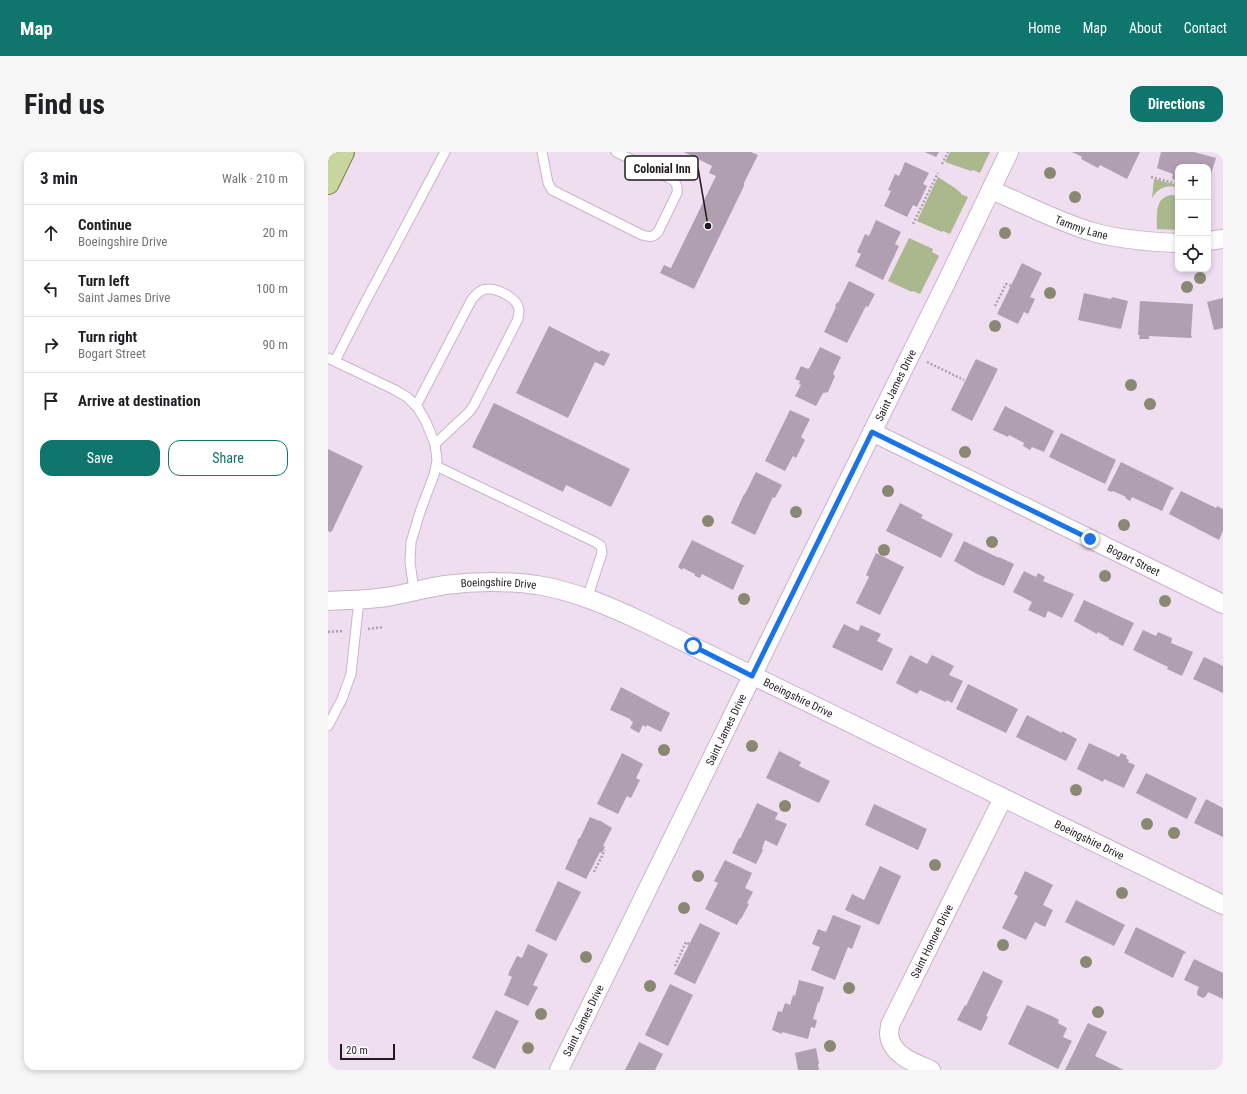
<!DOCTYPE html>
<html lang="en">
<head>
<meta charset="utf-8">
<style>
	:root { --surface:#fff; --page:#f6f6f6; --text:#202124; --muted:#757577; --line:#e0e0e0; --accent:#0f766e }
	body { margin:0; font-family:"Roboto Condensed",sans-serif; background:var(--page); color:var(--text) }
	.controls { position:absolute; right:12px; top:12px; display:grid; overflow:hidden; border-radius:8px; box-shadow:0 2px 6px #0003 }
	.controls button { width:36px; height:36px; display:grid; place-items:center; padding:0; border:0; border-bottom:1px solid var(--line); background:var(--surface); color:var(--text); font:20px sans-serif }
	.scale { position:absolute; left:12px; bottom:10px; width:55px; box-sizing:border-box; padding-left:4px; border:2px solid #201a21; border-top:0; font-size:11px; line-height:14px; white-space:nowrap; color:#201a21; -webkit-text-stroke:3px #fff; paint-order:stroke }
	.stop { position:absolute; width:12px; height:12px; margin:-9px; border:3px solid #1a73e8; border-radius:50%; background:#fff }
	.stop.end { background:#1a73e8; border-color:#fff; box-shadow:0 1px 4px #0008 }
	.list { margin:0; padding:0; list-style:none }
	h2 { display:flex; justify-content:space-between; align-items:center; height:52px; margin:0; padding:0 16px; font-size:17px }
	h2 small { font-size:13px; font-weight:400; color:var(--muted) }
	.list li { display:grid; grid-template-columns:26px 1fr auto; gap:12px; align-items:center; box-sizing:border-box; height:56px; padding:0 16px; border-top:1px solid var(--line) }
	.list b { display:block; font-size:15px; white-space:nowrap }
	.list p { margin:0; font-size:13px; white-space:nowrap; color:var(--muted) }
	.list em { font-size:13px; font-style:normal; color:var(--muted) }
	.actions { display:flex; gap:8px; padding:12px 16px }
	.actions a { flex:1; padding:9px 0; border:1px solid var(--accent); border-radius:12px; text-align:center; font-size:14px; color:var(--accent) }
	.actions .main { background:var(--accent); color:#fff }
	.icon { flex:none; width:22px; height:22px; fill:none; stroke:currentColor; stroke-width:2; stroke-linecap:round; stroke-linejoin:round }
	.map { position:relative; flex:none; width:895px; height:918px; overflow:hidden; border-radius:12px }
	header { display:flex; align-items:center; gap:24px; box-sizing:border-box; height:56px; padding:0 20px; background:var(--accent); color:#fff }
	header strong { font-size:19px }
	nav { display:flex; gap:22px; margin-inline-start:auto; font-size:14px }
	.intro { display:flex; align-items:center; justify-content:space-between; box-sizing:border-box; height:96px; padding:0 24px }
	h1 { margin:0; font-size:28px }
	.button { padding:10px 18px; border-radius:12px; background:var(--accent); color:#fff; font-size:14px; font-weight:700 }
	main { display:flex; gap:24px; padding:0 24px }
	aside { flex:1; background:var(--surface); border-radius:12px; box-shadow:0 2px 6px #0003 }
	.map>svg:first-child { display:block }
</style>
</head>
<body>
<header>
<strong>Map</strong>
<nav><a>Home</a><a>Map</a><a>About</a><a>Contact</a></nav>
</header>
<div class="intro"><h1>Find us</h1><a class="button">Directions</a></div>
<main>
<aside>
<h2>3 min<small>Walk · 210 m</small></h2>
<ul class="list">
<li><svg class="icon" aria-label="ahead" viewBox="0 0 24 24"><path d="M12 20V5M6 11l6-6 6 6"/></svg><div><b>Continue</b><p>Boeingshire Drive</p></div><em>20 m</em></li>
<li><svg class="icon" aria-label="left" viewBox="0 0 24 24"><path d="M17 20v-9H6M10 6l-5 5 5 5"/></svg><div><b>Turn left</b><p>Saint James Drive</p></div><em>100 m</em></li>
<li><svg class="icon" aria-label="right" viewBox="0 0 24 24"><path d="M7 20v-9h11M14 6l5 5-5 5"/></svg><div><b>Turn right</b><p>Bogart Street</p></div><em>90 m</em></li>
<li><svg class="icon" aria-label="arrive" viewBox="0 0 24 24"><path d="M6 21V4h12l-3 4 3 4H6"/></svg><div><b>Arrive at destination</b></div></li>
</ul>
<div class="actions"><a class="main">Save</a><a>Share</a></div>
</aside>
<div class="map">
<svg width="895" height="918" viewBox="0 0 895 918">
	<rect width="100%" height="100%" fill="#efddf0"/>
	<g fill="#abb88d">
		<polygon points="622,0 662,0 652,21 645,18 643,19 617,10"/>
		<polygon points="610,25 627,36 633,41 633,42 640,45 622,82 615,79 614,80 589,69"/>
		<path d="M826 27 849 33V35C838 32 829 37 824 46Z"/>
		<path d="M843 43 850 44V78L829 77C829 64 826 46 843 43Z"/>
		<polygon points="581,86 605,97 604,100 611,104 592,142 585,139 584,140 560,129"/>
	</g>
	<g fill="#b09fb1">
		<polygon points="356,0 423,0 430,3 416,31 416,34 366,137 332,121 336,113 343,116 388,24 381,21 384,14"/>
		<polygon points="597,0 611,0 608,5"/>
		<polygon points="744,0 812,0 799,27 772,13 770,16 753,7 754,5"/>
		<polygon points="833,0 866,0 888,6 880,32 880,15 850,15 850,29 844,27 845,22 829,16"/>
		<polygon points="577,10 601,21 595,32 599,34 589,55 585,53 579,65 556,54 563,39 560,38 567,22 571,24"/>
		<polygon points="548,68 573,80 567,92 571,94 555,128 527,114 533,102 529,100 537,82 541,84"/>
		<polygon points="694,111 714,121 702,145 707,147 700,162 696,160 690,172 669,162"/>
		<polygon points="521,129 547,142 540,155 538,154 519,191 496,180 508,155 507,154 509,150 510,151"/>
		<polygon points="756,141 783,147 784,145 800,149 793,177 750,168"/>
		<polygon points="895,146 895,176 886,178 879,150"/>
		<polygon points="812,149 865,152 863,184 864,184 863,186 821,184 821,187 811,187 812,183 810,183"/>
		<polygon points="221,174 272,200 273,198 282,202 276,214 267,210 240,266 188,241"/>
		<polygon points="492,195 513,205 505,222 507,224 500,240 495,241 488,254 467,244 473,233 471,232 472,229 467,227 473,214 480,217 482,215"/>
		<polygon points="648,207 670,217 644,269 623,258"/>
		<polygon points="166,251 302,317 283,355 238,333 235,340 144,295"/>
		<polygon points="677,254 726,279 716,300 704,295 702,298 695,294 696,291 681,283 680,285 665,278"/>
		<polygon points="462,258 482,267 473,285 477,288 468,306 465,304 457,319 437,309"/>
		<polygon points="733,281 788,308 777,332 721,305"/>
		<polygon points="0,297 35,314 4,379 2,380 0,379"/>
		<polygon points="793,310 846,336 845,338 844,337 834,359 804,345 802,349 797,346 798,345 785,339 784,340 779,338"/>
		<polygon points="428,320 454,333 447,346 445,345 427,383 403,371 416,342 417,342"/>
		<polygon points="853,339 888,356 889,354 895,357 895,379 891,388 841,362"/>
		<polygon points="572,351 595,363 593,366 625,382 613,406 558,379"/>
		<polygon points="364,388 417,414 415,415 405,438 374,422 372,426 367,424 367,422 355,416 354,418 350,415"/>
		<polygon points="636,389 671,406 671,405 686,412 676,434 649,422 626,409"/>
		<polygon points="548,401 576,415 552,463 528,451 541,425 538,423"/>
		<polygon points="696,419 708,425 710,421 717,425 715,429 746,442 734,466 720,459 717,466 700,458 704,450 685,440"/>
		<polygon points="756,448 806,471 795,494 780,487 781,486 770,480 769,482 746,469"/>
		<polygon points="516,472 530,479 533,473 553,482 549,489 565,497 554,519 504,495"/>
		<polygon points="815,478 828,484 830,480 844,486 843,491 865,500 854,524 839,517 840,515 805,498"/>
		<polygon points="582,503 599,512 604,503 626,514 621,523 635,529 624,551 619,548 618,550 592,538 589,542 568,531"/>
		<polygon points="876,505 895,514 895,541 865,527"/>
		<polygon points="640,532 690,557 678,581 628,557"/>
		<polygon points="293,535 342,561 333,580 319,573 318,575 315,573 311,581 302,576 305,570 302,568 302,567 282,558"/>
		<polygon points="699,563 734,581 734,579 749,587 738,609 688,585"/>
		<polygon points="761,591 791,605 793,601 799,604 798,606 801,608 800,610 807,613 796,636 776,627 775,630 749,617"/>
		<polygon points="451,599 473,610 471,614 502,629 491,651 438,626"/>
		<polygon points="294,601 315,612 308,626 312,628 303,646 299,644 290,662 269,652"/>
		<polygon points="818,621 869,646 859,667 808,641"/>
		<polygon points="878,647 895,656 895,685 866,671"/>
		<polygon points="429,651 450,661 447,667 459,672 449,694 437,688 434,697 435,698 428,712 404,701 411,686 412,687"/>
		<polygon points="546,652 599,677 590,698 537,673"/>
		<polygon points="262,665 271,669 271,668 284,676 275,694 277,695 274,701 272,700 258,727 237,717 250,689 249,689 251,686 252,686"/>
		<polygon points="397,708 424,721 417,736 425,740 419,751 421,752 413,767 412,767 409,773 377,757 390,731 386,729"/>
		<polygon points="552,714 573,724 551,773 517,758 524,742 536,748"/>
		<polygon points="697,719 725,733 715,753 725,758 717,775 707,770 698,788 674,776 690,744 686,742"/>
		<polygon points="230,729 253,740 228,789 207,779"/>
		<polygon points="748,748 797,773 786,794 737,770"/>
		<polygon points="505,763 533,774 524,797 520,795 507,828 483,818 492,795 484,792 490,777 498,780"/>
		<polygon points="372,771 392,781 367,832 346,822"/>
		<polygon points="808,775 858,800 857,802 856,801 845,826 796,801"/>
		<polygon points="200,792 220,802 205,833 210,835 200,854 176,843 184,825 180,823 182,818 189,804 194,806"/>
		<polygon points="866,807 895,821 895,847 880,840 878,844 875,846 869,843 869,840 871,835 856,828"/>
		<polygon points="655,819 675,829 658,864 660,865 653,879 629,868 637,853 638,854"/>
		<polygon points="471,828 496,835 491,851 490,850 485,867 489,868 487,876 483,875 480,887 454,880 454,882 444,878 450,859 454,860 457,851 462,853 465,843 467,844"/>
		<polygon points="342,832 365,843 340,894 317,883"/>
		<polygon points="699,853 726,865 731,868 730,871 739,876 735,885 744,889 730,917 680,892"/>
		<polygon points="168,858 191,869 167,917 144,906"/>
		<polygon points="760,871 779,880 767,904 796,918 737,918"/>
		<polygon points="311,890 335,902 327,918 297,918"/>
		<polygon points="488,896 491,912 490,912 491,918 470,918 467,901"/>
	</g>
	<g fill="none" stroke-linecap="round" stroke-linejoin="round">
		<g stroke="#c7b5c8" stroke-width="11">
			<g id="service">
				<path d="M214 0 220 31 224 38 314 83C321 85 325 86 330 80L349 41C350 33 348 29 341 26L288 0"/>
				<polyline points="0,206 67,238 79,245 90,256 98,270 107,292 109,309 108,314 106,323 93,357 83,390 82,410 86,439"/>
				<polyline points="7,209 31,162 117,0"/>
				<path d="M88 254 144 147C148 143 152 137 159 137 169 136 190 146 191 158 191 161 190 164 190 167L146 253 141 260 107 292"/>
				<polyline points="108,314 267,390 273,394 274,401 259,447"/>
				<polyline points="0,574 14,547 23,522 31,448"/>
			</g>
		</g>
		<g stroke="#c7b5c8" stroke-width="20">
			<g id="minor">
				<path id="s1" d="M663 38C697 52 730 70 765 80 793 88 821 90 850 91"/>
				<polyline points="880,89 895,87"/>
				<path id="s2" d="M544 280 895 452"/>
				<path id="s3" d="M0 449C19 448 39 448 58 445 78 442 97 436 117 433 147 429 179 429 209 433 246 439 281 454 315 470L895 753"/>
				<path id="s4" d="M231 918 475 420 618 131 681 0"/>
				<path id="s5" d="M603 918C586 911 563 903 561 882 561 879 562 876 562 873L675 646"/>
			</g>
		</g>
		<g stroke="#758249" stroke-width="24">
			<polyline id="primary" points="0,31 15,0"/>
		</g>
		<g stroke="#aea0af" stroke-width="2.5" stroke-dasharray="2 2" stroke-linecap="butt">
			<polyline points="614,12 620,0"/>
			<polyline points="823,25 850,32"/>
			<polyline points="850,39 850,38"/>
			<polyline points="585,72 610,21"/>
			<polyline points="667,154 678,132 683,134"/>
			<polyline points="599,210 636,228"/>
			<polyline points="40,477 56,475"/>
			<polyline points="0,480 15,479"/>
			<polyline points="266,720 277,698"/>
			<polyline points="347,814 358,790 361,792"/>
		</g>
		<use href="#service" stroke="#fff" stroke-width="9"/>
		<use href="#minor" stroke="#fff" stroke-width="18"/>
		<use href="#primary" stroke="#c8d69e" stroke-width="22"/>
	</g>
	<g fill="#898872">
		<circle cx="722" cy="21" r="6"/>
		<circle cx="747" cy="45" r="6"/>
		<circle cx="677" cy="81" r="6"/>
		<circle cx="872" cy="126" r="6"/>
		<circle cx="859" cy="135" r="6"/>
		<circle cx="722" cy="141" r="6"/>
		<circle cx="667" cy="174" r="6"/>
		<circle cx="803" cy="233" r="6"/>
		<circle cx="822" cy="252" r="6"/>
		<circle cx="637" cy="300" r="6"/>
		<circle cx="560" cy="339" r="6"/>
		<circle cx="468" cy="360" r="6"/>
		<circle cx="380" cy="369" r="6"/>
		<circle cx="796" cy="373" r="6"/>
		<circle cx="664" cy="390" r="6"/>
		<circle cx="556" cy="398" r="6"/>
		<circle cx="777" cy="424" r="6"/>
		<circle cx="416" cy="447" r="6"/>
		<circle cx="837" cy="449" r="6"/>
		<circle cx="424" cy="594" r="6"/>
		<circle cx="336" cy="598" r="6"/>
		<circle cx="748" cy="638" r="6"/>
		<circle cx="457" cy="654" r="6"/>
		<circle cx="819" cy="672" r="6"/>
		<circle cx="846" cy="681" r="6"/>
		<circle cx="607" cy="713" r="6"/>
		<circle cx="370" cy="724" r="6"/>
		<circle cx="794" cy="741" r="6"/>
		<circle cx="356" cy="756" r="6"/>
		<circle cx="675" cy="793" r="6"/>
		<circle cx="258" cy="805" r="6"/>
		<circle cx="758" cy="810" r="6"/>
		<circle cx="322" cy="834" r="6"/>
		<circle cx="521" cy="836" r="6"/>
		<circle cx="770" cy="860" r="6"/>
		<circle cx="213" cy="862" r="6"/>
		<circle cx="502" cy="894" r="6"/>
		<circle cx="200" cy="896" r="6"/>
	</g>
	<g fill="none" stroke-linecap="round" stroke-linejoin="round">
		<polyline stroke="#1a73e8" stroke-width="5" points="365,494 424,524 544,280 762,387"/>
	</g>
	<g text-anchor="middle" stroke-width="4" stroke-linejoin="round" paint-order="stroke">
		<g font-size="11" fill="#201a21" stroke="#fff">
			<text dy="4" stroke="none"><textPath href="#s1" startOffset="98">Tammy Lane</textPath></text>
			<text dy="4" stroke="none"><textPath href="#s4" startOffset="763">Saint James Drive</textPath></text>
			<text dy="4" stroke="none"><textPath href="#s2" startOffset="291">Bogart Street</textPath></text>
			<text dy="4" stroke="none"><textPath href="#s3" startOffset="172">Boeingshire Drive</textPath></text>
			<text dy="4" stroke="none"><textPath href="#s3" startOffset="496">Boeingshire Drive</textPath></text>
			<text dy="4" stroke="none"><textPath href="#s4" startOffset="379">Saint James Drive</textPath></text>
			<text dy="4" stroke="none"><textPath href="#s3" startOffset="820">Boeingshire Drive</textPath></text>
			<text dy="4" stroke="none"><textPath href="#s5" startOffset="161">Saint Honore Drive</textPath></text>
			<text dy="4" stroke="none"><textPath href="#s4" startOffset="55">Saint James Drive</textPath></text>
		</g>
	</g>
	<path fill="none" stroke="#201a21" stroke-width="1.5" d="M380 74L370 16"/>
	<circle fill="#201a21" stroke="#fff" stroke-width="1.5" cx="380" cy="74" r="4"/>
	<rect fill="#fff" stroke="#201a21" stroke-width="1.5" x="297" y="4" width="73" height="24" rx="4"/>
	<g font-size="12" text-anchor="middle" font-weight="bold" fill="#201a21">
		<text x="334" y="21">Colonial Inn</text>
	</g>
</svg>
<div class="controls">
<button>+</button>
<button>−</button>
<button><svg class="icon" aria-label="locate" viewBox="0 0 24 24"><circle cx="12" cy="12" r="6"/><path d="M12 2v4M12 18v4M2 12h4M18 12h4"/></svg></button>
</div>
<div class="scale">20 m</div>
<div class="stop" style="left:365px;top:494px"></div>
<div class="stop end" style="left:762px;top:387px"></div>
</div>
</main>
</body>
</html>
